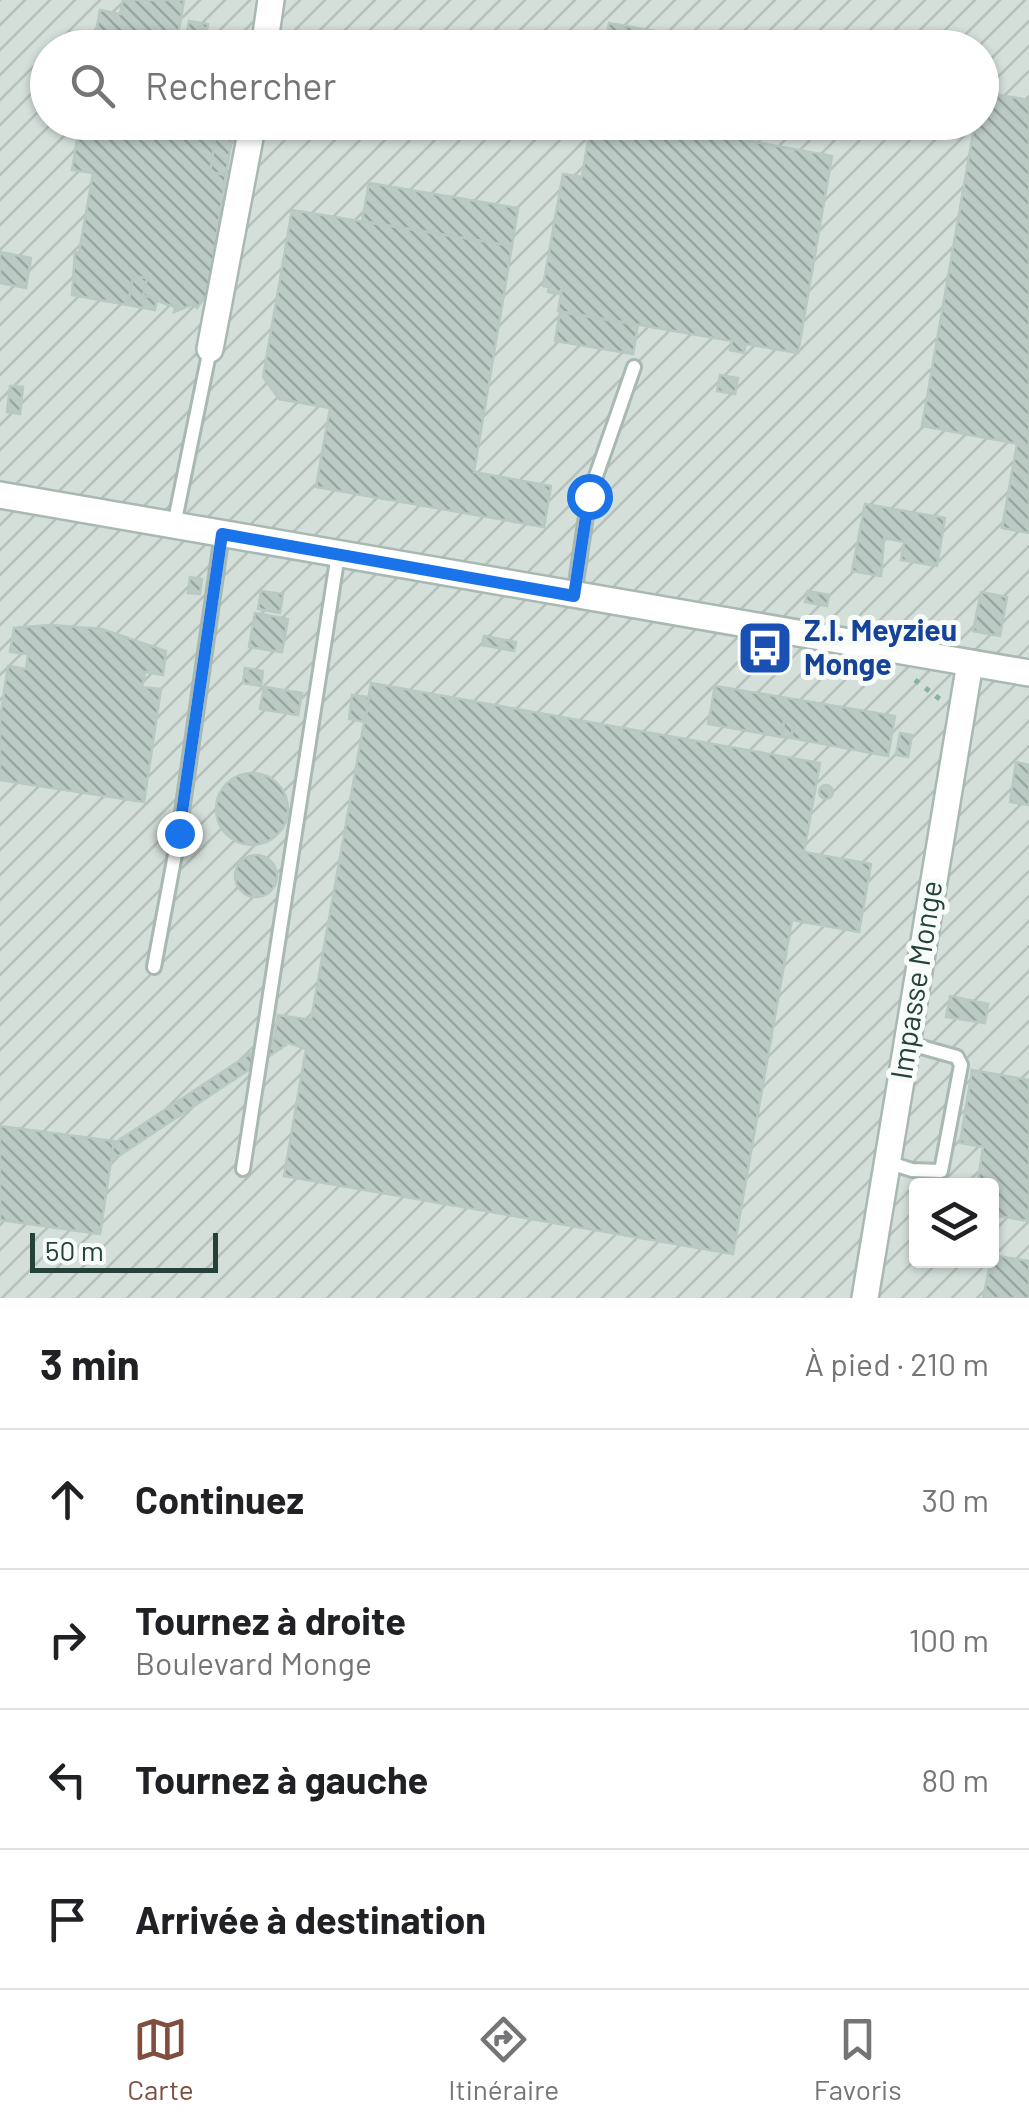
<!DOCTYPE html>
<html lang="fr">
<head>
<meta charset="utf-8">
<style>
	:root { --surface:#fff; --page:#f2f2f2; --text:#202124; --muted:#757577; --line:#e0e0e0; --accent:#7f4e3f }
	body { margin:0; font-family:Barlow,sans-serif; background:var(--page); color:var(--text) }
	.controls { position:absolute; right:30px; bottom:30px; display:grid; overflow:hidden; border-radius:10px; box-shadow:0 2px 8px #0004 }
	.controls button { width:90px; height:90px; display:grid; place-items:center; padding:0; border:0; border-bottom:2px solid var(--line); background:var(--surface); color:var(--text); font:50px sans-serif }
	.scale { position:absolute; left:30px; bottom:25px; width:188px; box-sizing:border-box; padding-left:10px; border:5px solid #24423a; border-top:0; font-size:28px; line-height:35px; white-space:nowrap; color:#24423a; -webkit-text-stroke:8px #f7fbf9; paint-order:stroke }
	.stop { position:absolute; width:30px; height:30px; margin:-22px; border:8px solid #1a73e8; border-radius:50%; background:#fff }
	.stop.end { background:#1a73e8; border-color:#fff; box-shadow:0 2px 10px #0008 }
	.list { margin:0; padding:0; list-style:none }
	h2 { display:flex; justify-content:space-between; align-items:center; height:130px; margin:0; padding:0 40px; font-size:42px }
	h2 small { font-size:32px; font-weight:400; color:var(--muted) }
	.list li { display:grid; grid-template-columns:65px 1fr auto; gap:30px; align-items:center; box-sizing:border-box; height:140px; padding:0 40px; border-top:2px solid var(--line) }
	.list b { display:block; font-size:38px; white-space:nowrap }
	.list p { margin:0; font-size:32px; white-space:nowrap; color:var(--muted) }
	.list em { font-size:32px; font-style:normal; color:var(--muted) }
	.icon { flex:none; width:55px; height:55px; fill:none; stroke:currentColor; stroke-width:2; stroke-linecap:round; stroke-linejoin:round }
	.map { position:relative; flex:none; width:1029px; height:1298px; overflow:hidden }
	.search { position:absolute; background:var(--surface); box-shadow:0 2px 8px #0004; left:30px; right:30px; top:30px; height:110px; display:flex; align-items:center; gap:25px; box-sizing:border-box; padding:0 35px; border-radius:55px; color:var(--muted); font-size:38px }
	.sheet { height:690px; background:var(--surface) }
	nav { display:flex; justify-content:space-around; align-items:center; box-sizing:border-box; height:140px; border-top:2px solid var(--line); background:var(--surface); font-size:28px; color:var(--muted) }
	nav a { display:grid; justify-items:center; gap:5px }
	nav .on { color:var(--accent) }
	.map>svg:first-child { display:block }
</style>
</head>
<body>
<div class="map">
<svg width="1029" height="1298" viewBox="0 0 1029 1298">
	<defs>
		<pattern id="industrial-furrows" width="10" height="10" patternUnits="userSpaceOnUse" patternTransform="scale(2.5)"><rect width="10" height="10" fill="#d4dfda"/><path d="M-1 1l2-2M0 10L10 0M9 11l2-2" fill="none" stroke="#b6c1bc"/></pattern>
		<pattern id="building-back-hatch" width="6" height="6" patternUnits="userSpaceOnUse" patternTransform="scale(2.5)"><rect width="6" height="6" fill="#bbcac4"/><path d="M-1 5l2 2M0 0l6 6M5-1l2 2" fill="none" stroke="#98a6a0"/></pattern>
	</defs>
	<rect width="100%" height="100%" fill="#e6efeb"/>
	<path fill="url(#industrial-furrows)" fill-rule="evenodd" d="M0 0H1029V1298H0ZM48 48H982V122H48ZM916 1186H992V1260H916Z"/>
	<g fill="url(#building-back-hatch)" stroke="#b8c9c2" stroke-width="2.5">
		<polygon points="123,0 184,0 176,48 93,48 100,10 120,14"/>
		<polygon points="189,21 208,24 204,48 184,48"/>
		<polygon points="609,23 683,36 681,48 604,48"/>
		<polygon points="982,92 1029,100 1029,446 922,426 975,122 982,122"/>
		<polygon points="80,122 234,122 232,138 216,135 210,172 226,175 208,293 197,308 194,304 174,312 175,307 143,296 147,278 133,276 128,305 72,295 75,252 79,253 93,173 72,170"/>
		<polygon points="591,122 747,122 744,140 832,156 798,353 746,344 744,353 730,350 732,341 558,311 562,289 558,294 548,292 549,287 543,286 563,174 582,177"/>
		<polygon points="216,135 232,138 226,175 210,172"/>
		<polygon points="369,183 518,208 512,246 362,221"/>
		<polygon points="292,210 512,246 474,472 551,486 544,527 316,487 330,408 279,399 263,377"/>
		<polygon points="0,252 31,258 26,288 0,283"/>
		<polygon points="133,276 147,278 143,296 157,298 155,310 128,305"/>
		<polygon points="560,312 638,325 633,354 555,341"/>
		<polygon points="720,375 738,378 735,394 717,391"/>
		<polygon points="10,386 23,387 20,414 7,412"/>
		<polygon points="1017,444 1029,446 1029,533 1002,528"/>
		<polygon points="865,504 945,518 937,566 901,560 904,542 884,538 881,576 852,571"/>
		<polygon points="190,577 202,579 200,594 188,593"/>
		<polygon points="261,591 283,594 280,613 258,609"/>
		<polygon points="808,591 829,595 827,606 805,602"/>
		<polygon points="981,592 1007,597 1000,636 973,631"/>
		<polygon points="255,613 288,619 282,652 249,647"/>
		<polygon points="50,625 102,629 166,651 163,675 145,672 142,687 161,689 144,802 0,780 0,719 8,666 26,669 28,654 10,652 14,628"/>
		<polygon points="484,636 516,642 514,651 482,645"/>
		<polygon points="245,668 263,671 261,686 243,683"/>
		<polygon points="371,683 820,763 804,852 871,864 859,932 792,920 733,1254 284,1176 306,1049 274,1038 278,1015 311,1020"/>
		<polygon points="715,686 895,716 888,756 791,738 794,723 784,721 782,737 708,724"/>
		<polygon points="264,687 302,693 298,715 260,709"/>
		<polygon points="352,695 369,697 365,722 349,719"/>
		<polygon points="784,721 794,723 791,738 782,737"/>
		<polygon points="900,733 912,735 908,757 896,755"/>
		<polygon points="1016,762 1029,765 1029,805 1010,802"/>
		<circle cx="252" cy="809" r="36"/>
		<circle cx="826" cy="792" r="7"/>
		<circle cx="256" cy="876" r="21"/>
		<polygon points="950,996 988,1004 985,1023 946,1017"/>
		<polygon points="274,1038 286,1045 111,1161 113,1144"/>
		<polygon points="972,1070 1029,1080 1029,1221 992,1215 992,1186 977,1186 983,1147 960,1143"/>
		<polygon points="0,1126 114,1141 100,1234 0,1220"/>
		<polygon points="992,1255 1029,1261 1029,1298 983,1298"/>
	</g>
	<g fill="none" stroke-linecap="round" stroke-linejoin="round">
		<g stroke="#a8b8b2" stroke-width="18">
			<g id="service">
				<polyline points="174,525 210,349"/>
				<polyline points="574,596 589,496 634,367"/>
				<polyline points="154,967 179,833 222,534"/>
				<polyline points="887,1162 912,1170 941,1171 961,1065 957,1057 907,1043"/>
				<polyline points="243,1169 338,554"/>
			</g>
		</g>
		<g stroke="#a8b8b2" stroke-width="30">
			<g id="minor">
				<polyline points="264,48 271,0"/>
				<polyline points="210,349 253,122"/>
				<polyline points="0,495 1029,673"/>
				<polyline points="865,1298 970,663"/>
			</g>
		</g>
		<polyline stroke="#86b3a5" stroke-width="5" stroke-dasharray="5 8" stroke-linecap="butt" points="915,680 941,700"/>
		<use href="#service" stroke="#fff" stroke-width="12"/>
		<use href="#minor" stroke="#fff" stroke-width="25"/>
	</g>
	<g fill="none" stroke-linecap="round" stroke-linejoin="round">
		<polyline stroke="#1a73e8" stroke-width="12" points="179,833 222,534 574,596 589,496"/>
	</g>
	<defs>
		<g id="bus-square" transform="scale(2.875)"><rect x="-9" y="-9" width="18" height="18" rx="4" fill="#1a4fb4" stroke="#f7fbf9"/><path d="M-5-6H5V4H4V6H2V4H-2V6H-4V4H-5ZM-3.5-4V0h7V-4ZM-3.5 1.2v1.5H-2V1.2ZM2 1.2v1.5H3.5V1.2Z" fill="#fff"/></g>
	</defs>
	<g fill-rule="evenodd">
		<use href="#bus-square" x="765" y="648"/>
	</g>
	<g text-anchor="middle" stroke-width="10" stroke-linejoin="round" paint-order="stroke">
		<g font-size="30" font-weight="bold" fill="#164399" stroke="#f7fbf9" text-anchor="start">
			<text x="804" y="641">Z.I. Meyzieu<tspan x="804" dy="34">Monge</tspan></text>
		</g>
		<g font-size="30" fill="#24423a" stroke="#f7fbf9">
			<text transform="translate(917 980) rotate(-81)" y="10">Impasse Monge</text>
		</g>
	</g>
</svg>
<div class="controls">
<button><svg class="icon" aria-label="layers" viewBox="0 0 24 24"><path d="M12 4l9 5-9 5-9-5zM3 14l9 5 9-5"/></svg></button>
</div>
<div class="scale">50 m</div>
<div class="stop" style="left:589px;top:496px"></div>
<div class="stop end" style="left:179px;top:833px"></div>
<div class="search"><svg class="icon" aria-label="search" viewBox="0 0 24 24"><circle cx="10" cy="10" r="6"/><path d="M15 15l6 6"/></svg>Rechercher</div>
</div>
<section class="sheet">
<h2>3 min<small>À pied · 210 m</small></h2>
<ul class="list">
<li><svg class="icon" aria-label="ahead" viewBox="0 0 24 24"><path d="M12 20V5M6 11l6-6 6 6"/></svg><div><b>Continuez</b></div><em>30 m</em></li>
<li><svg class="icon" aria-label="right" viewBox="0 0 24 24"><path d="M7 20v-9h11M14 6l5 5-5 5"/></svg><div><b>Tournez à droite</b><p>Boulevard Monge</p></div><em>100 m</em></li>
<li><svg class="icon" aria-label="left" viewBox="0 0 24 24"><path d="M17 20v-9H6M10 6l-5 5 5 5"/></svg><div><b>Tournez à gauche</b></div><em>80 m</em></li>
<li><svg class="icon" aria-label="arrive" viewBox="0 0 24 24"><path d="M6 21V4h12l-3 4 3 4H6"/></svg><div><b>Arrivée à destination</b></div></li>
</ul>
</section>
<nav>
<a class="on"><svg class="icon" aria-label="map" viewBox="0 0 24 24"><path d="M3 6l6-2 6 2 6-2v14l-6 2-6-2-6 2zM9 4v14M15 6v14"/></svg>Carte</a>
<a><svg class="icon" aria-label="directions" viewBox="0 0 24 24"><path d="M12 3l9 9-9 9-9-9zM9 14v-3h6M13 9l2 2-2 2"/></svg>Itinéraire</a>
<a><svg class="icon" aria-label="saved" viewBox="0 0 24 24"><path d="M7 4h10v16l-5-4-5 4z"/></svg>Favoris</a>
</nav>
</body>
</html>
